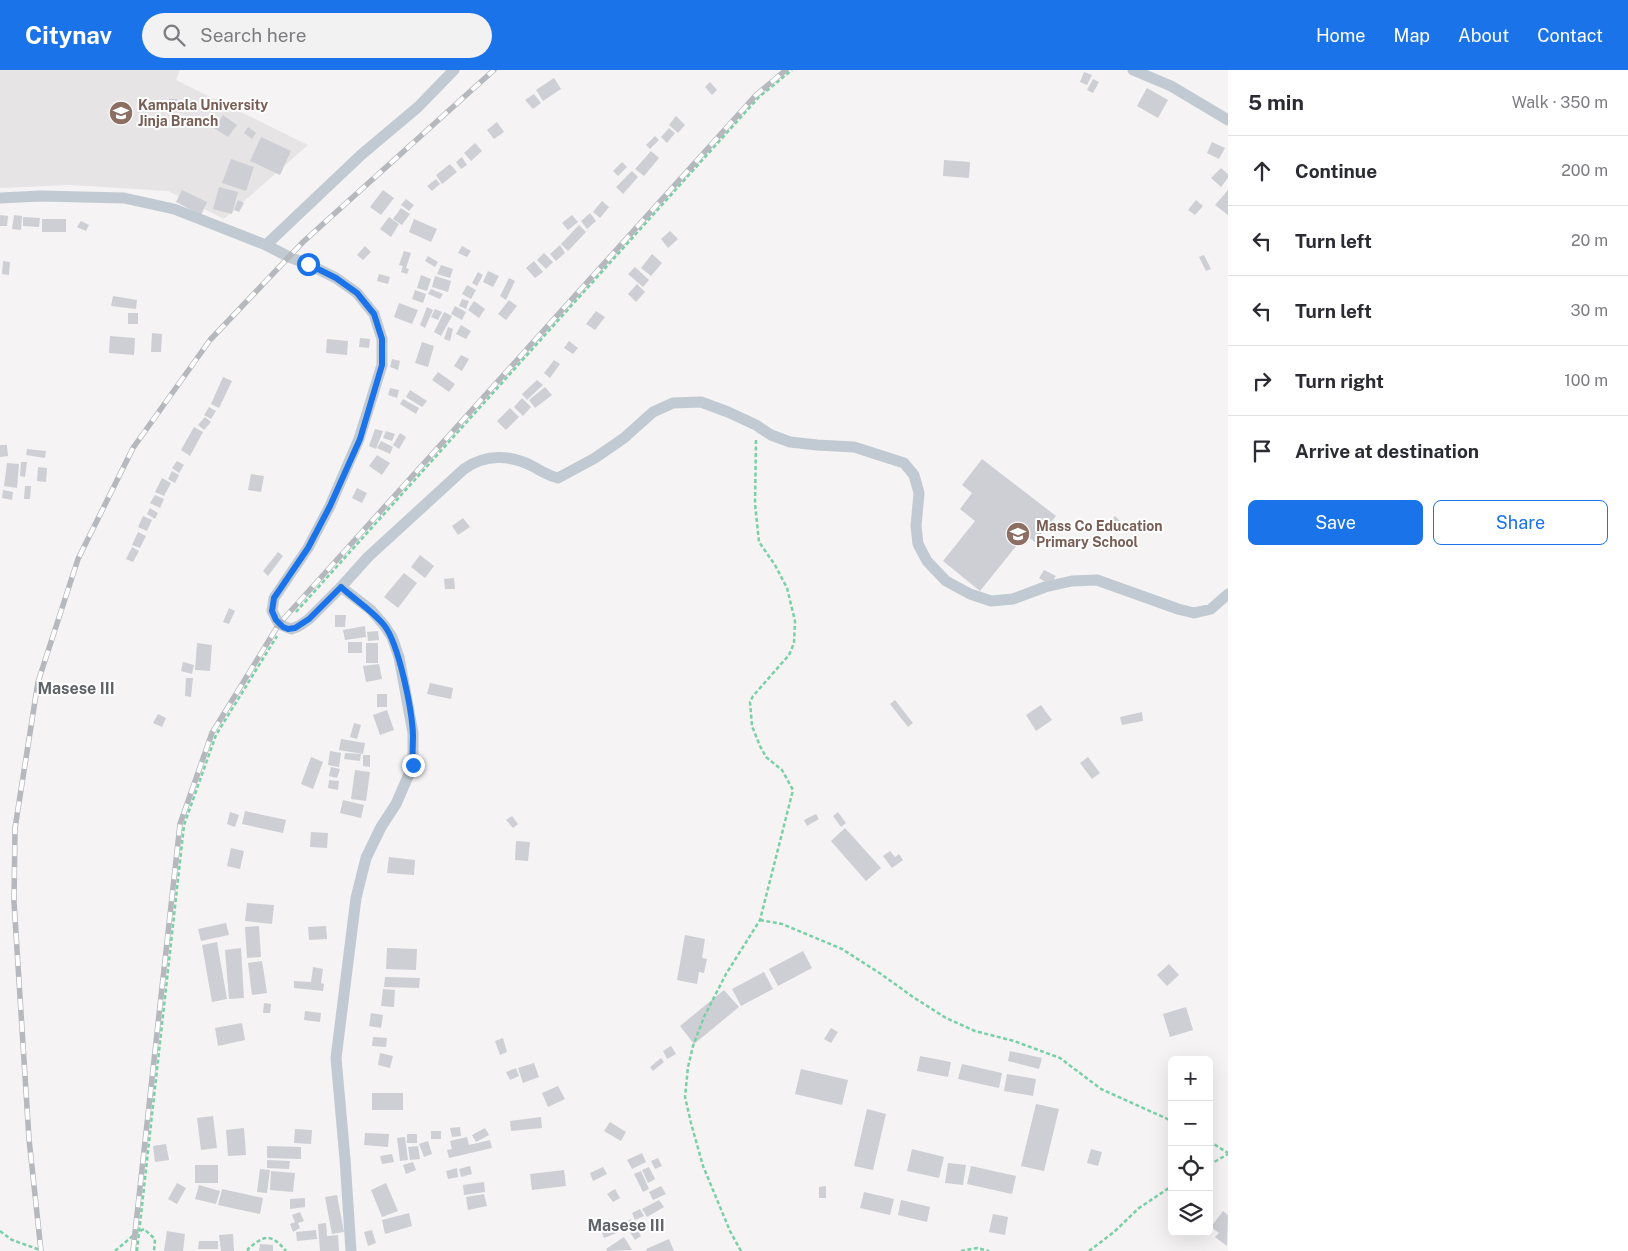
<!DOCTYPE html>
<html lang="en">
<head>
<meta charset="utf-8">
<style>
	:root { --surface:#fff; --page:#f2f2f3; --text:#2b2b33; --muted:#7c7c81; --line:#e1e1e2; --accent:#1a73e8 }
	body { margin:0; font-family:"Public Sans",sans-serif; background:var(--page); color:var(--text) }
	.controls { position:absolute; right:15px; bottom:15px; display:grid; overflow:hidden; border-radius:8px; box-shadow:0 5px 20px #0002 }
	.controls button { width:45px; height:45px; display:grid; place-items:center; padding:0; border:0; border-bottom:1px solid var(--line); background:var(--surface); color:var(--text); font:25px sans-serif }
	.stop { position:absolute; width:15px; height:15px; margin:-11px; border:4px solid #1a73e8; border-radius:50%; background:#fff }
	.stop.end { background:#1a73e8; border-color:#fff; box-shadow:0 1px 5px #0008 }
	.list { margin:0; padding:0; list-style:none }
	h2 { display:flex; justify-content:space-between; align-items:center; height:65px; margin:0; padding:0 20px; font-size:21px }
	h2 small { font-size:16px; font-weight:400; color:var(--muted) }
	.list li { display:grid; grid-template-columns:32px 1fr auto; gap:15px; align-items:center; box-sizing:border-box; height:70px; padding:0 20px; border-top:1px solid var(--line) }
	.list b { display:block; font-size:19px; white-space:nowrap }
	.list em { font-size:16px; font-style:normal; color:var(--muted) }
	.actions { display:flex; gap:10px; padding:15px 20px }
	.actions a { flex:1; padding:11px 0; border:1px solid var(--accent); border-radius:8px; text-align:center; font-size:18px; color:var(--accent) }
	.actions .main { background:var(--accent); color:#fff }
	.icon { flex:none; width:28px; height:28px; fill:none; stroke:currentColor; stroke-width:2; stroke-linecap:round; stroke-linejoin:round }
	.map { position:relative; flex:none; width:1228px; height:1181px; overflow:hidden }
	header { display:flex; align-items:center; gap:30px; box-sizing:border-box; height:70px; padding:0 25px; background:var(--accent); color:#fff }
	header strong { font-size:24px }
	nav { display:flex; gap:28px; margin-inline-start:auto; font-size:18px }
	.search { width:350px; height:45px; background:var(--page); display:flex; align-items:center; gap:12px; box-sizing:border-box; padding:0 18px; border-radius:28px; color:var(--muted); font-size:19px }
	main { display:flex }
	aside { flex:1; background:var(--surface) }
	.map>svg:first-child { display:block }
</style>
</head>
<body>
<header>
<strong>Citynav</strong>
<div class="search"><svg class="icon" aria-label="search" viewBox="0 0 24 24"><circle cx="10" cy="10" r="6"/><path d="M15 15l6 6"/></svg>Search here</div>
<nav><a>Home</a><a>Map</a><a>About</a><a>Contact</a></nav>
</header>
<main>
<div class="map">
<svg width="1228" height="1181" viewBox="0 0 1228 1181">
	<rect width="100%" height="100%" fill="#f5f3f3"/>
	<polygon fill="#e6e4e5" points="0,0 180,0 176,10 308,75 224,149 168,121 70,115 0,118"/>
	<g fill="#cdcfd5">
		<polygon points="1084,2 1092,5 1087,15 1080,12"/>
		<polygon points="554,8 561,19 543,31 536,20"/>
		<polygon points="1093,9 1099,12 1093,23 1087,20"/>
		<polygon points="710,12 717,20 712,25 705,17"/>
		<polygon points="1147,18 1168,30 1158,48 1137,36"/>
		<polygon points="534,24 541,33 533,39 525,30"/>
		<polygon points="169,29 177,29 176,42 169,42"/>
		<polygon points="223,45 237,55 228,67 214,58"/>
		<polygon points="676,46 685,55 678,63 669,55"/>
		<polygon points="497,52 504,62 494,69 487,60"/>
		<polygon points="248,57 256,63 252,69 244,63"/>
		<polygon points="669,58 675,63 667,73 661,67"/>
		<polygon points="655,66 659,70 650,79 646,75"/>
		<polygon points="261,67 291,81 280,105 250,91"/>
		<polygon points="1212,72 1225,78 1219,89 1207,83"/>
		<polygon points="475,73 482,81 471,91 464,83"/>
		<polygon points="651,81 659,88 644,106 635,99"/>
		<polygon points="462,87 467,95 461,99 456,92"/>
		<polygon points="231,89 254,97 246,121 222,113"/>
		<polygon points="944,90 970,92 969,108 943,106"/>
		<polygon points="622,92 627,97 618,106 613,101"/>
		<polygon points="450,94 457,102 442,114 436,105"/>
		<polygon points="1221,98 1228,104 1228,108 1221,117 1211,108"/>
		<polygon points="632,101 638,107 623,124 616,117"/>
		<polygon points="436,109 440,114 432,121 427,116"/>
		<polygon points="219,117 238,122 232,144 213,139"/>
		<polygon points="182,120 207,132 201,145 176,132"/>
		<polygon points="383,120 394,128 381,145 370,137"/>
		<polygon points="1228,120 1228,145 1215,135"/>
		<polygon points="406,129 414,135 409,141 401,135"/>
		<polygon points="238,130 244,133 239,142 234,140"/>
		<polygon points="1196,130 1203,136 1195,145 1188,140"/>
		<polygon points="602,131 609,137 600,148 593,142"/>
		<polygon points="401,138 410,144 402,155 393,149"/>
		<polygon points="590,143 596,151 587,159 581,151"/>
		<polygon points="0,145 8,146 7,156 0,156"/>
		<polygon points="14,145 22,146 21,160 12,159"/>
		<polygon points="572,145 578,152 568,160 562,153"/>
		<polygon points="23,147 40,148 39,157 23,156"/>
		<polygon points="389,147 399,154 391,167 380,159"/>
		<rect x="42" y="149" width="24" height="13"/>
		<polygon points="414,149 437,159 431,172 409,162"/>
		<polygon points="81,151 89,155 86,161 77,157"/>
		<polygon points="579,155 586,162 568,181 561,174"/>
		<polygon points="670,161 678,169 668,178 661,169"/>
		<polygon points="560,175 565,183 556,191 550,184"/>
		<polygon points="365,176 371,182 363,190 357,185"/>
		<polygon points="462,176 471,181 467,187 458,183"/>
		<polygon points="404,181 411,183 406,198 409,199 407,204 401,202 403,196 399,195"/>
		<polygon points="544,183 553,192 546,199 537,190"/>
		<polygon points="652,184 662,193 651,206 641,198"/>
		<polygon points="1204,185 1211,199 1206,201 1199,187"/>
		<polygon points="428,186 438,192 435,197 425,191"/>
		<polygon points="3,191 10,192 9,205 2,204"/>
		<polygon points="534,191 543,202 535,208 526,198"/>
		<polygon points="441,195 453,199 450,208 437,204"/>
		<polygon points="635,197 649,210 643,217 628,204"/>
		<polygon points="488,201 499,206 493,217 483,212"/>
		<polygon points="478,202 483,205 477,216 472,213"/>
		<polygon points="379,204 390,207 388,214 377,211"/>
		<polygon points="421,205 431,209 427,221 417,218"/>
		<polygon points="435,206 451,211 448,222 432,217"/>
		<polygon points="509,208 515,211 506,230 500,226"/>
		<polygon points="637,214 645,222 636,232 628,224"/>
		<polygon points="467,215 476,220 471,229 462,224"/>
		<polygon points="431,219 443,224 440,229 428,224"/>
		<polygon points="415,220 426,224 423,233 412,229"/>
		<polygon points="113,226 137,230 136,239 111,236"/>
		<polygon points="462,229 469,231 466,239 459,236"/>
		<polygon points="509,230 517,236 506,250 498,244"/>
		<polygon points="474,231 485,239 479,248 468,240"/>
		<polygon points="399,233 418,240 412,254 394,247"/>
		<polygon points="455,236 466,242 462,250 451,244"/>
		<polygon points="427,237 433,240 425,258 420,255"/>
		<polygon points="435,239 442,242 438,250 431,247"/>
		<polygon points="596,241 605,247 595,260 586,254"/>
		<polygon points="444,242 452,246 441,266 434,262"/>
		<rect x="128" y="243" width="10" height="11"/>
		<polygon points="461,255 471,261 466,269 456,264"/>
		<polygon points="448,257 453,259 450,271 444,269"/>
		<polygon points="152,263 162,264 161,282 151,282"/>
		<polygon points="110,266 135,268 134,285 109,283"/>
		<polygon points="360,268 370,269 369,278 359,277"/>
		<polygon points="327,269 348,271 347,285 326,283"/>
		<polygon points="569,271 578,278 573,284 564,278"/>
		<polygon points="422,272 434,276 428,297 415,293"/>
		<polygon points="461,285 469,289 462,301 454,296"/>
		<polygon points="392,289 400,291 398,300 390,297"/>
		<polygon points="554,290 560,294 550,308 544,303"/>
		<polygon points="438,302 455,314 449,322 432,310"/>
		<polygon points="223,307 232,311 219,338 211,334"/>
		<polygon points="537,310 543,315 527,330 522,324"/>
		<polygon points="545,317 552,325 535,338 529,330"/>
		<polygon points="390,318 399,320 397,328 388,325"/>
		<polygon points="410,320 427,331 422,337 406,327"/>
		<polygon points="522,328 531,337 523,346 514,337"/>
		<polygon points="403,329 419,338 416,344 400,334"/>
		<polygon points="209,337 216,341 211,349 204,345"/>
		<polygon points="510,338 519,347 506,360 497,351"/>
		<polygon points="205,347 211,352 204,360 198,355"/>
		<polygon points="194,357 203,362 190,386 181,380"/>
		<polygon points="375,359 383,361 376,379 369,376"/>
		<polygon points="386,361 395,364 392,371 383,368"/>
		<polygon points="400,363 406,367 399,379 393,375"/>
		<polygon points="381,371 393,377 390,384 377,378"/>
		<polygon points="0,375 7,375 8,386 0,387"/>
		<polygon points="27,379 46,381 45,388 26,385"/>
		<polygon points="377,385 390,393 382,405 369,396"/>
		<polygon points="982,389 1056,446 1035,472 1024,464 1016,474 1017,475 980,521 943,491 975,451 960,439 972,423 962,415"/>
		<polygon points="177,391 184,395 179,403 172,398"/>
		<polygon points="21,392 27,392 25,407 20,406"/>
		<polygon points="7,393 19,394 17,418 4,416"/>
		<polygon points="38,397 47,398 46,412 37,411"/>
		<polygon points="172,401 179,405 175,413 168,409"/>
		<polygon points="251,404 264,406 261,422 248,420"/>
		<polygon points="162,408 171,413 164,426 155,422"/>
		<polygon points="25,416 31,416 30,429 24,429"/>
		<polygon points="357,418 367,423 362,433 352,428"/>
		<polygon points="3,420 13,422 12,430 2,428"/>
		<polygon points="155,425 164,429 160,438 150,433"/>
		<polygon points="150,438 158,443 155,449 147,444"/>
		<polygon points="143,446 152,450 147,461 138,457"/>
		<polygon points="1115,446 1121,452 1116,458 1110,452"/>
		<polygon points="463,448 470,457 458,465 452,456"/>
		<polygon points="138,462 146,466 140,478 132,475"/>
		<polygon points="132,477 139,481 133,492 126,489"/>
		<polygon points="278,482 283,486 268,506 263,501"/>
		<polygon points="420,485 434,496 425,508 411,497"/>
		<polygon points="1044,500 1056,506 1050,515 1039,508"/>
		<polygon points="404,503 417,513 398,538 384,527"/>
		<polygon points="454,508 455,519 445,519 444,509"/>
		<polygon points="229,538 235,541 229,554 223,552"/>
		<polygon points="335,545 346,545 345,557 335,557"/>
		<polygon points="365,556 366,567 345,570 343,560"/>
		<polygon points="378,561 379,570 368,571 367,562"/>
		<rect x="348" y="572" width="14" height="11"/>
		<polygon points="197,573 212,575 210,601 195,600"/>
		<rect x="366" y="573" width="12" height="20"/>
		<polygon points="183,592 194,595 192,604 181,601"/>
		<polygon points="379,594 382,609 366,612 363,596"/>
		<polygon points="186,608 193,608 191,627 185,626"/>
		<polygon points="430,613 453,618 451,629 427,624"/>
		<rect x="377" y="624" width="10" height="13"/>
		<polygon points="895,630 913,653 908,657 890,634"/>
		<polygon points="1041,635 1052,650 1036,661 1026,645"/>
		<polygon points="387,640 394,660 380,665 373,645"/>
		<polygon points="1142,642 1143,651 1122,655 1120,647"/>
		<polygon points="158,644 166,648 162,657 153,653"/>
		<polygon points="354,653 361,655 357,669 350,667"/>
		<polygon points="341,669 365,673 363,684 339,680"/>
		<polygon points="330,681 341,683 339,697 328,695"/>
		<polygon points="345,683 361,684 360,691 344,689"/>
		<polygon points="363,685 370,685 370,697 363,696"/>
		<polygon points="311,687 323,692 313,719 301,714"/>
		<polygon points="1088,687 1100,703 1092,709 1080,693"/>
		<polygon points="331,697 340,699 337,708 329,706"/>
		<polygon points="355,700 370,702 366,731 351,729"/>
		<polygon points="329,710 339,711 338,720 328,718"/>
		<polygon points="343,730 364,735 361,748 340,743"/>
		<polygon points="245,741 286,750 283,763 242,754"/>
		<polygon points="230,742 239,745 235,757 227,754"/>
		<polygon points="838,742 846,753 841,757 833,746"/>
		<polygon points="816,744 819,749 807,756 804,750"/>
		<polygon points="512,746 518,754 513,758 506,750"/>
		<polygon points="845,758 881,798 866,811 831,771"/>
		<polygon points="311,762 328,763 327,778 310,777"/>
		<polygon points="516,771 530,772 528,791 515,790"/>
		<polygon points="231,778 244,781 240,799 227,796"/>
		<polygon points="890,781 895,787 899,784 903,790 892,798 883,786"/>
		<polygon points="389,787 415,790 414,805 387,803"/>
		<polygon points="247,833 274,835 272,854 245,851"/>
		<polygon points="226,853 229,865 201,871 198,859"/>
		<polygon points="259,856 261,887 247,888 245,857"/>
		<polygon points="326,856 327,869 309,870 308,857"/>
		<polygon points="685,865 705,869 702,888 707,889 704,903 699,902 697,914 677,910"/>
		<polygon points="217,872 227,929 212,932 202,875"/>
		<polygon points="241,878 244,928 229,929 225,880"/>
		<polygon points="387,878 417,879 416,900 386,899"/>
		<polygon points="803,881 812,898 778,916 769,899"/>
		<polygon points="262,891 267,923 252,925 248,893"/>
		<polygon points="1169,894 1179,905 1167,916 1157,905"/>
		<polygon points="313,897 323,899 321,913 324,914 323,921 294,918 294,911 311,912"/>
		<polygon points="764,902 773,919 741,936 732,919"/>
		<polygon points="385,907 420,908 419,918 384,917"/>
		<polygon points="383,919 395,920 394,937 381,936"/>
		<polygon points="724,920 739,937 694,974 680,956"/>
		<polygon points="264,933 271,934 270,943 263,943"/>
		<polygon points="1186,937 1193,960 1170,967 1163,944"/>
		<polygon points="305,941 321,943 320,952 304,950"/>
		<polygon points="371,943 383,945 381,958 369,956"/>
		<polygon points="242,953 245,970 218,976 215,958"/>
		<polygon points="831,958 838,962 831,973 824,969"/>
		<polygon points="373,967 387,968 386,977 372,976"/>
		<polygon points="503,968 507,982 500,985 495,971"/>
		<polygon points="671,976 676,984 667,989 663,981"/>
		<polygon points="1010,981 1042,988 1039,999 1008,991"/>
		<polygon points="380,983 393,986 390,998 378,995"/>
		<polygon points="920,986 951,992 948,1007 917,1001"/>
		<polygon points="661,988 664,992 653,1001 650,997"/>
		<polygon points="534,993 539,1007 523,1013 518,998"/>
		<polygon points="962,994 1002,1003 999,1018 958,1009"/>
		<polygon points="516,998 519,1006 510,1010 506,1002"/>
		<polygon points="801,999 848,1010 842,1035 795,1024"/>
		<polygon points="1007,1004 1036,1009 1033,1026 1004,1021"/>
		<polygon points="558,1016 565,1029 548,1037 542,1023"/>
		<rect x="372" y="1023" width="31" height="17"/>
		<polygon points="1036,1034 1059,1039 1044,1101 1021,1096"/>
		<polygon points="867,1039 886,1044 873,1100 854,1096"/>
		<polygon points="213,1046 217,1078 201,1080 197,1048"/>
		<polygon points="541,1047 542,1058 511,1061 510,1051"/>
		<polygon points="610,1052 626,1062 621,1071 604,1061"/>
		<polygon points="460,1057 461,1066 452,1067 450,1058"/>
		<polygon points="244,1058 246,1085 228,1086 226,1060"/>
		<polygon points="485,1058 489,1065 476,1072 472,1065"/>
		<polygon points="295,1059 312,1060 311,1074 294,1073"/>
		<rect x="431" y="1061" width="10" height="8"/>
		<polygon points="365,1063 389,1064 388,1077 364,1075"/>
		<rect x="407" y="1064" width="10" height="9"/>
		<polygon points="405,1067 408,1090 400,1091 397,1068"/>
		<polygon points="467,1067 469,1075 490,1070 492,1078 449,1088 447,1080 452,1079 450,1071"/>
		<polygon points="428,1071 432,1084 424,1087 419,1074"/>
		<polygon points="166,1074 169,1090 155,1092 153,1076"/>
		<polygon points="267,1076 301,1077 301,1089 267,1088"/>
		<polygon points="418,1076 420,1089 410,1090 408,1077"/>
		<polygon points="912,1079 944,1087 939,1108 907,1101"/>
		<polygon points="1091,1079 1102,1082 1098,1096 1087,1093"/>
		<polygon points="642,1083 646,1092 632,1099 627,1090"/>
		<polygon points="392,1084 394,1092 382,1094 380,1086"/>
		<polygon points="658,1088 662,1096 655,1099 651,1091"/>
		<polygon points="267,1090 290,1091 289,1099 267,1098"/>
		<polygon points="413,1092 416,1100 406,1104 403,1095"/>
		<polygon points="948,1093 966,1095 963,1115 945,1113"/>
		<rect x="195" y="1095" width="23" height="18"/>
		<polygon points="470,1096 472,1104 461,1107 459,1099"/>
		<polygon points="971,1096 1016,1106 1012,1124 967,1114"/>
		<polygon points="603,1097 607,1104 593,1111 590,1103"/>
		<polygon points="649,1097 655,1109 648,1113 642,1100"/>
		<polygon points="457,1098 458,1107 448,1109 446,1101"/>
		<polygon points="260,1099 270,1100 267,1123 257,1122"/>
		<polygon points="564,1100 566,1116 532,1120 530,1104"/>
		<polygon points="271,1101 295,1103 293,1122 270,1120"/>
		<polygon points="641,1101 649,1119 643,1122 634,1104"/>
		<polygon points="484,1112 485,1122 464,1125 463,1115"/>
		<polygon points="177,1113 186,1118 177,1134 168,1129"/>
		<polygon points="386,1113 398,1141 382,1147 371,1120"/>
		<polygon points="199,1115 220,1121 216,1134 195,1129"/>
		<polygon points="661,1116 666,1124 653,1130 649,1122"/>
		<polygon points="826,1116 826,1128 819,1128 819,1117"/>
		<polygon points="222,1119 263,1128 260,1144 218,1135"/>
		<polygon points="615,1119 620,1128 613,1132 607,1124"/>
		<polygon points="864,1122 894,1129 890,1145 860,1138"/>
		<polygon points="484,1124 487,1136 468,1140 466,1127"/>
		<polygon points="337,1125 344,1162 332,1164 325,1127"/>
		<polygon points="305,1128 305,1137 290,1139 290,1129"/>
		<polygon points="659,1130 664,1137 647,1147 642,1139"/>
		<polygon points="901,1130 930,1137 927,1152 898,1145"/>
		<polygon points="640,1139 644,1146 635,1150 632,1143"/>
		<polygon points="1223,1141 1228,1145 1227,1176 1215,1167 1219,1163 1211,1157"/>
		<polygon points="300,1142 304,1151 298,1153 300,1158 293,1162 290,1154 295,1152 292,1145"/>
		<polygon points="409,1143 412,1156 385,1164 382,1150"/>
		<polygon points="993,1144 1008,1147 1005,1165 989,1162"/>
		<polygon points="631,1149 641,1166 635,1170 624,1153"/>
		<polygon points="326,1153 327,1166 338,1165 339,1181 320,1181 318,1154"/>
		<polygon points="615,1154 619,1162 604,1168 601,1160"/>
		<polygon points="316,1160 317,1169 297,1171 296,1162"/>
		<polygon points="372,1160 376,1173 368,1176 364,1162"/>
		<polygon points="167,1161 185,1164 183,1181 164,1181"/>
		<polygon points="233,1164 234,1181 221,1181 219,1165"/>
		<polygon points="624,1167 632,1180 607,1181 606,1179"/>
		<polygon points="669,1169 674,1181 647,1181 646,1179"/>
		<polygon points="199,1171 218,1171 218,1179 198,1179"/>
		<polygon points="260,1174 273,1175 273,1181 259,1181"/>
	</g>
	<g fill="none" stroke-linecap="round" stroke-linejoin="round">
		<g stroke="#7ad0a6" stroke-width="2.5" stroke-dasharray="4 2.5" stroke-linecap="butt">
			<polyline points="296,542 759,27 792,0"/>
			<polyline points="760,850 782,854 842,879 881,904 913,927 946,948 975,961 1014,971 1060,988 1101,1019 1172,1051"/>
			<polyline points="1209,1071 1228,1083"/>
			<polyline points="1209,1095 1228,1084"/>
			<polyline points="0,1161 12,1170 43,1181"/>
			<polyline points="115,1181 135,1164 144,1159 155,1169 154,1181"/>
			<polyline points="137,1181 184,755 216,665 277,566"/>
			<path d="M248 1181V1179C264 1165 271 1163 286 1181"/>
			<polyline points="741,1181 730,1161 703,1096 691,1053 685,1027 688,997 693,976 704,947 726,904 760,850 793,720 782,700 766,687 760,676 752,656 750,632 753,626 789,585 794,573 795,551 787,518 775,495 759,472 755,434 756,369"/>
			<polyline points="961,1181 977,1178 989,1181"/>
			<polyline points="1089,1181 1114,1162 1139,1138 1172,1116"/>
		</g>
		<g stroke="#c1cad2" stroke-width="11">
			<polyline points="1133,0 1171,16 1228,50"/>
			<path d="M0 128 41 126 124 128 174 139 266 175 289 187 308 194 336 208 357 223 374 244 382 269V295L359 369 330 436 308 478 274 528 272 541 279 554 291 559 299 556 309 549 341 517 368 487 464 399C485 384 510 384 534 397 543 402 547 405 558 408L595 388 624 368 653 342 673 333 701 332 728 342 756 355 771 365 790 372 817 375 854 377 904 393 914 405 919 423 916 456 918 474 927 491 946 511 970 524 991 531 1013 529 1045 517 1072 511 1097 510 1178 539 1194 543 1211 539 1228 524"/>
			<polyline points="266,175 361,85 418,37 454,0"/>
			<polyline points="341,517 371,540 384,555 392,567 399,587 413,663 413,695 396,734 381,757 366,788 356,828 336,988 345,1089 351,1181"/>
		</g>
		<g stroke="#b5b8bd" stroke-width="5.5">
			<g id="rail">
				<polyline points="41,1181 29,1069 14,832 15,758 38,612 78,489 133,378 210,270 303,172 494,0"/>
				<polyline points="133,1181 180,754 212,663 279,554 756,25 786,0"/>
			</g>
		</g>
		<use href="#rail" stroke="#fff" stroke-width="4" stroke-dasharray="11" stroke-linecap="butt"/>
	</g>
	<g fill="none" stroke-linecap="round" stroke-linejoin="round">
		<path stroke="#1a73e8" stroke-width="6" d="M308 194 336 208 357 223 374 244 382 269V295L360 369 330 436 308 478 274 528 272 541 276 550 283 557 288 559 295 558 309 549 341 517C355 530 372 540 384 555 399 574 412 640 413 665 413 675 412 685 413 695"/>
	</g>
	<defs>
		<g id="university-disc" transform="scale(1.25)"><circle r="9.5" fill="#8d6e63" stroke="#fff"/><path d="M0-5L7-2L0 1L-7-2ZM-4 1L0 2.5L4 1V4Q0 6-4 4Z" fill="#fff"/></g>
		<g id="school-disc" transform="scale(1.25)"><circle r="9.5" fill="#8d6e63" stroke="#fff"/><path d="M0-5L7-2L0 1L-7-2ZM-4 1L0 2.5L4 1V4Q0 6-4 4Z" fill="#fff"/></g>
	</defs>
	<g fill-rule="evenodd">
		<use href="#university-disc" x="121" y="43"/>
		<use href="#school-disc" x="1018" y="464"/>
	</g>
	<g text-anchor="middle" stroke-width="4" stroke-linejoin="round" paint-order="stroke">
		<g font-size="14" font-weight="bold" fill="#785e54" stroke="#fff" text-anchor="start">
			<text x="138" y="40">Kampala University<tspan x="138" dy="16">Jinja Branch</tspan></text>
			<text x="1036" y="461">Mass Co Education<tspan x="1036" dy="16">Primary School</tspan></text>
		</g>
		<g font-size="16" font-weight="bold" fill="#5f6368" stroke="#fff">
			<text x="76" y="624">Masese III</text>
			<text x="626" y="1161">Masese III</text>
		</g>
	</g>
</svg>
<div class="controls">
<button>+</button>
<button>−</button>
<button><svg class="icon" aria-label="locate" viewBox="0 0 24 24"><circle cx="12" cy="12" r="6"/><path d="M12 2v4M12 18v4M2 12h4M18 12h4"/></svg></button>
<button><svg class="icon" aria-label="layers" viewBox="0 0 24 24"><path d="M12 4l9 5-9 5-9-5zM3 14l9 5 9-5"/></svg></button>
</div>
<div class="stop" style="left:308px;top:194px"></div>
<div class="stop end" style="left:413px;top:695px"></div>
</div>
<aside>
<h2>5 min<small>Walk · 350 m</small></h2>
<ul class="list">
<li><svg class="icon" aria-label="ahead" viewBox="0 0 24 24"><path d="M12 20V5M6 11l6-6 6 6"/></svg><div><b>Continue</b></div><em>200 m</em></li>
<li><svg class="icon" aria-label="left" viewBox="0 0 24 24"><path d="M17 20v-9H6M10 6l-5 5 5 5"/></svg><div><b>Turn left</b></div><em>20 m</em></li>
<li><svg class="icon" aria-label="left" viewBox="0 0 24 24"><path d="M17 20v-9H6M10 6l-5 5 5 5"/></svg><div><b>Turn left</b></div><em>30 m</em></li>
<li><svg class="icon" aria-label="right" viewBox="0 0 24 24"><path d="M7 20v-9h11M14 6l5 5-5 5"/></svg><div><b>Turn right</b></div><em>100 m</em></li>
<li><svg class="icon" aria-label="arrive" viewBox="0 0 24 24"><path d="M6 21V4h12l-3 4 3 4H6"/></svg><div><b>Arrive at destination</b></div></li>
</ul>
<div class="actions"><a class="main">Save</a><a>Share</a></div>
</aside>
</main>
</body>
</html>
